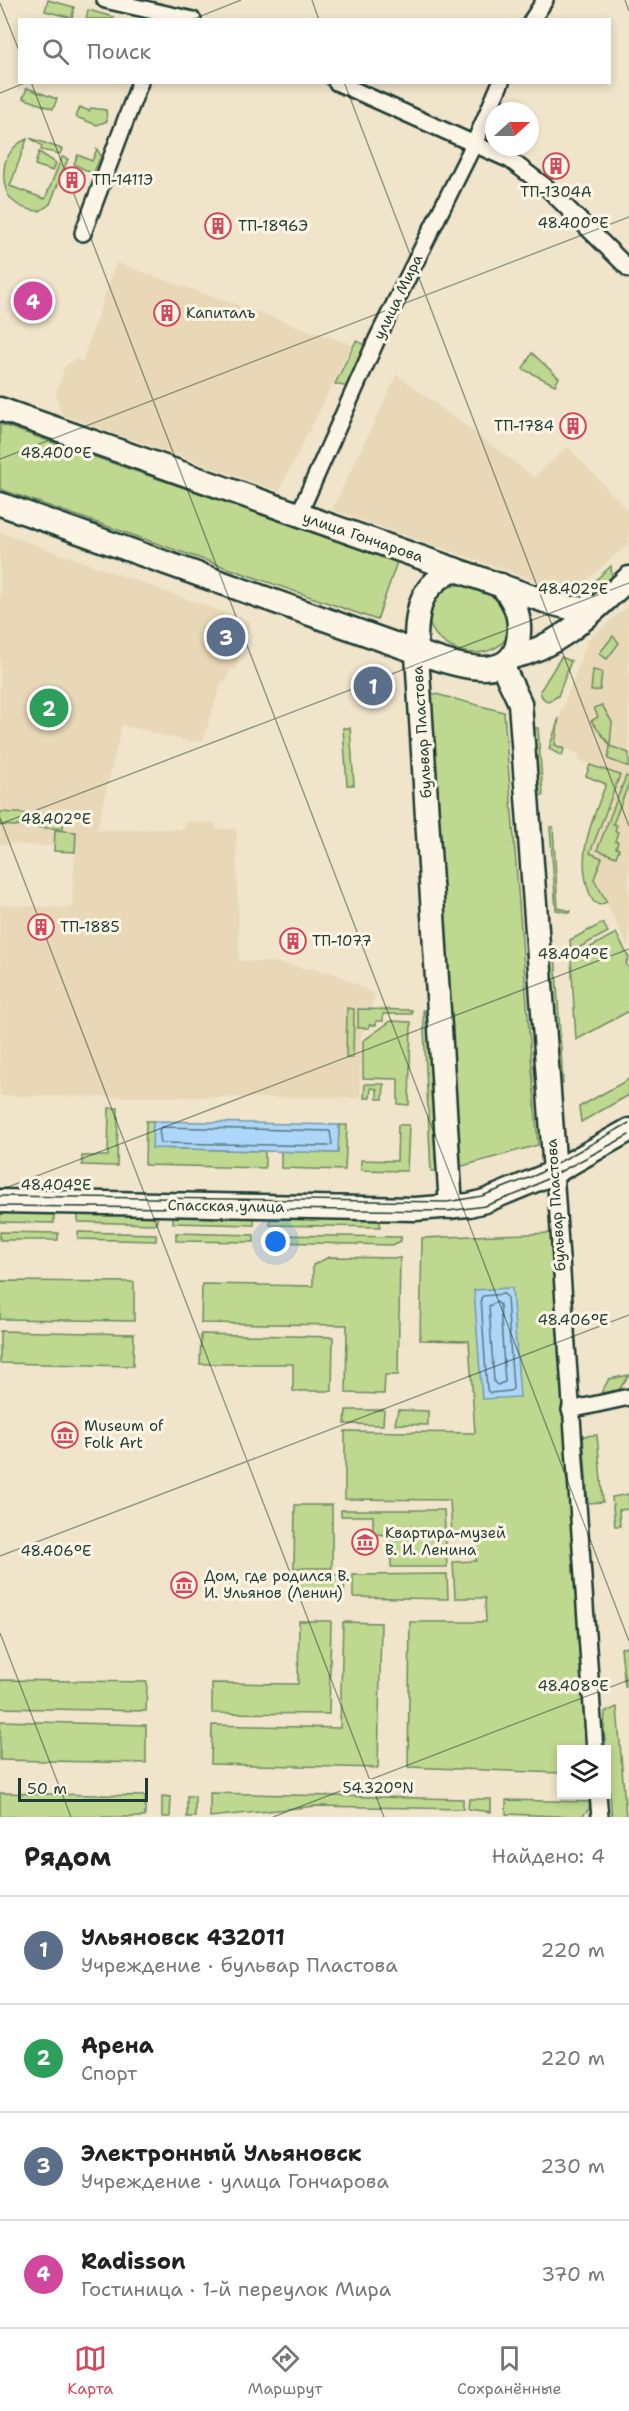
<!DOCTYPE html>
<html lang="ru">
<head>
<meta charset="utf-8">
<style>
	:root { --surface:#fff; --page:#f6f6f6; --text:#222; --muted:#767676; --line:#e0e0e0; --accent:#d1495b }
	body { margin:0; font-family:"Shantell Sans",sans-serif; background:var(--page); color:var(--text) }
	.controls { position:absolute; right:18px; bottom:18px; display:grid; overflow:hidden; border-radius:0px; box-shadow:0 3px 9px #0003 }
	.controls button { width:54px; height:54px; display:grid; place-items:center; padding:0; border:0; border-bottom:2px solid var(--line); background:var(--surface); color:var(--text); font:30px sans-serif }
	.compass { position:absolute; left:485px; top:102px; width:54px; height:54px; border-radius:50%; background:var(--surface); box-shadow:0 3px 9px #0003; rotate:69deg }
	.scale { position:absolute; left:18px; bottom:15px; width:130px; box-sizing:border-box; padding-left:6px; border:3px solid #1f3d34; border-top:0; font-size:16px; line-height:21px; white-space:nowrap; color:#1f3d34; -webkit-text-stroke:4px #fcf5e5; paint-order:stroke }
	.you { position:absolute; left:276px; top:1242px; width:21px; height:21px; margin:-15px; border:4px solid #fff; border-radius:50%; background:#1a73e8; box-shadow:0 0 0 9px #1a73e833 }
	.badge { display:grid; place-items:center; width:39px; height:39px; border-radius:50%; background:var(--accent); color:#fff; font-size:20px; font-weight:700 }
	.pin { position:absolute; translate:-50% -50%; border:3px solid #fff; box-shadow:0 2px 6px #0006 }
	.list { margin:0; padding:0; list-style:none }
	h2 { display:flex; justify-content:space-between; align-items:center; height:78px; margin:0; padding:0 24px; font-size:26px }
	h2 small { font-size:20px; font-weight:400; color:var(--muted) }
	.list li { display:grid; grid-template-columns:39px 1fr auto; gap:18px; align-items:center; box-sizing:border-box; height:108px; padding:0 24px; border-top:2px solid var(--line) }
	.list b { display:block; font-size:22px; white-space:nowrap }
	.list p { margin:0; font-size:20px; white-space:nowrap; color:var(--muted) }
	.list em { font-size:20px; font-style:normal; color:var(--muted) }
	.icon { flex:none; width:33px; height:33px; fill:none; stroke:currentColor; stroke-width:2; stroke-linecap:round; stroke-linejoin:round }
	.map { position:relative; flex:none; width:629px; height:1817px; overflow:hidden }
	.search { position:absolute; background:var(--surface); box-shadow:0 3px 9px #0003; left:18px; right:18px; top:18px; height:66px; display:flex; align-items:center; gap:15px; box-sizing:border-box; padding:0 21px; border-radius:0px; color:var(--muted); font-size:22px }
	.sheet { height:510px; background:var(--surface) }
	nav { display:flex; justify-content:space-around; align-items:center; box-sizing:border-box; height:84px; border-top:2px solid var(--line); background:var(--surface); font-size:16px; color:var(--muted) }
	nav a { display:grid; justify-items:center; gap:3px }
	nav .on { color:var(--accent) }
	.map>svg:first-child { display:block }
</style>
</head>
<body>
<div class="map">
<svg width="629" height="1817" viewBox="0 0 629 1817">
	<rect width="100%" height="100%" fill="#f0e4ca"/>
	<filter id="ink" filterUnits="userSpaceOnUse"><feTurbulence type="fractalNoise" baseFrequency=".0167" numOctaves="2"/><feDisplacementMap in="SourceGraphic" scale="12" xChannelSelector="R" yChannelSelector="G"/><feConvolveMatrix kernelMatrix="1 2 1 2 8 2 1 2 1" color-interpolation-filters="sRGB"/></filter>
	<g filter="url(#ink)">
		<g fill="#e8d8b7">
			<polygon points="116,263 352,345 279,491 62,415 56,393 65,366 76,359 82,361"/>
			<polygon points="397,375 534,477 568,447 629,512 629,543 572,593 332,510"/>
			<polygon points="0,532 251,622 235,671 231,669 226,682 222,681 203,740 190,742 122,725 97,830 185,829 185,821 216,823 216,829 236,829 239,961 271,962 334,973 375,994 361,1037 360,1098 0,1096 0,905 72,908 76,831 54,830 53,846 0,844"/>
			<polygon points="629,605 629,949 595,879 602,858 590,853 599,830 592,828 614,772 578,760 579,754 555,745 561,712 588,640"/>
		</g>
		<g fill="#bed88f" stroke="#6e8a62" stroke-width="1.5">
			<polygon points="48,0 74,7 72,18 45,11"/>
			<polygon points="88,10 114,17 114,19 86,19"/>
			<polygon points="27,88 57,99 53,109 23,98"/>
			<polygon points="80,107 89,111 91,108 106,110 107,121 97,125 76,117"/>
			<polygon points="30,138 62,149 60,154 41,150 42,146"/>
			<path d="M27 139 10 186 45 199 62 157 68 159 50 204 40 211C11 209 0 192 5 163 10 151 15 144 27 139Z"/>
			<polygon points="97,149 101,156 93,174 74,164 78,155 92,161"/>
			<polygon points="39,152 56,163 53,171 35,165"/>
			<polygon points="356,341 366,345 348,387 335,384"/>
			<polygon points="532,353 559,378 555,385 523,369"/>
			<polygon points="0,424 397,562 377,620 0,489"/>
			<polygon points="611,566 612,579 594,596 587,588"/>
			<path d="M469 585C493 593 518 611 505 640 484 664 441 652 430 625 425 598 444 583 469 585Z"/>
			<polygon points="613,636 619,643 607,659 599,654"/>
			<polygon points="561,657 571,661 558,696 548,702 542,697 540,691"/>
			<polygon points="593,670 602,672 600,690 591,691"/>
			<polygon points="428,692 504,712 538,1145 459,1167"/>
			<polygon points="602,705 612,722 610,745 591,721 598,717 594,708"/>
			<polygon points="559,718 555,745 564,749 562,756 549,749"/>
			<polygon points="343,728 350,728 354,785 347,785"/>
			<polygon points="533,728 538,728 543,796 537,796"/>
			<polygon points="610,746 629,753 629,767 608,759"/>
			<path d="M590 765 620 775 590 853 602 858 594 879 607 902 599 905 593 901C573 860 591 823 606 784L586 776Z"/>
			<polygon points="626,776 629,778 629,783 613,824 617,825 615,831 618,832 615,841 618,842 616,848 619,849 616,857 597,850"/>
			<polygon points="0,812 64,816 63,829 0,825"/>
			<polygon points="550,827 553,827 558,908 571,911 570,913 556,910"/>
			<polygon points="55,830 76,832 75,852 54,851"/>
			<polygon points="603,923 608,932 571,952 570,940"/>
			<polygon points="616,933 629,958 626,963 629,969 629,1011 576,1040 571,958"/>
			<polygon points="555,952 563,1084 556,1084 550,965"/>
			<polygon points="347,1008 354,1009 353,1058 346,1058"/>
			<polygon points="358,1009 412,1010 412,1014 383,1014 383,1021 376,1021 376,1025 369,1025 369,1028 358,1028"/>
			<polygon points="423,1009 428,1021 436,1171 431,1171"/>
			<polygon points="391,1021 411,1022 409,1105 398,1104 398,1079 363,1078 363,1041"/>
			<polygon points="629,1079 629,1095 581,1122 579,1107"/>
			<polygon points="365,1084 384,1084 383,1099 377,1099 377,1089 371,1088 370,1098 364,1098"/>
			<polygon points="109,1108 118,1108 117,1166 82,1165 82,1156 108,1156"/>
			<polygon points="146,1121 153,1121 153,1148 265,1151 265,1168 145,1165"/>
			<polygon points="339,1125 347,1125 345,1170 281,1168 281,1151 338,1153"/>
			<polygon points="398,1125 409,1125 407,1171 361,1170 361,1160 397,1161"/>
			<polygon points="0,1213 54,1214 54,1223 0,1222"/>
			<polygon points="78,1214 157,1216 157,1224 78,1222"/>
			<polygon points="173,1215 254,1217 254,1225 173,1223"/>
			<polygon points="270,1218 380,1220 380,1227 270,1225"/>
			<polygon points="0,1232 58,1233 58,1240 0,1240"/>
			<polygon points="78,1232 156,1234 156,1241 78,1239"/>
			<polygon points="176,1233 254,1235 254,1242 176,1241"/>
			<polygon points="553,1233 587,1749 562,1750 561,1773 408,1767 410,1622 486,1622 485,1598 455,1598 453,1562 476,1561 475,1535 452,1536 450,1500 345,1499 345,1431 475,1433 469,1341 420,1340 422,1238"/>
			<polygon points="274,1235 401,1237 401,1241 392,1245 274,1242"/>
			<polygon points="329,1257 400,1258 398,1375 385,1375 384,1394 346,1393 347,1325 201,1323 202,1284 313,1286 313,1265"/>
			<polygon points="0,1281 134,1282 134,1321 0,1319"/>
			<polygon points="0,1331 134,1334 133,1366 0,1363"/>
			<polygon points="201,1334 333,1337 332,1391 293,1391 293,1364 200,1364"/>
			<polygon points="629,1375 619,1390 601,1393 609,1379"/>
			<polygon points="346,1410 384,1410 383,1425 345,1424"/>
			<polygon points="398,1410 428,1411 428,1425 395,1424"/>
			<polygon points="597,1435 603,1502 588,1503 583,1436"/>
			<polygon points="629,1494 629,1509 619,1510 620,1526 615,1526 612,1497"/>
			<polygon points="295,1505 332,1505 332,1568 294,1568"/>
			<polygon points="341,1510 444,1510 447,1567 391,1567 391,1535 373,1534 373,1516 341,1516"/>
			<polygon points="447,1574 448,1599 353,1597 353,1575"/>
			<polygon points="300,1575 345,1575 344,1597 300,1596"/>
			<polygon points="299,1621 331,1621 329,1714 212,1713 212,1683 298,1684"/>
			<polygon points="343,1622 381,1623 378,1768 211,1764 212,1725 340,1728"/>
			<polygon points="629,1647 627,1657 629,1687 625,1687 621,1648"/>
			<polygon points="0,1680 147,1682 146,1711 0,1708"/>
			<polygon points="617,1707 626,1817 612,1817 604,1729 605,1712"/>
			<polygon points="0,1721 146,1725 146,1763 0,1760"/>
			<polygon points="0,1793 145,1796 145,1817 0,1817"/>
			<polygon points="210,1793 463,1799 463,1809 316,1806 210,1817"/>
			<polygon points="162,1796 171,1797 170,1817 162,1817"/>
			<rect x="187" y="1796" width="8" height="21"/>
			<polygon points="469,1799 491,1799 491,1812 468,1809"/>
			<polygon points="506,1800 590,1802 589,1809 581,1817 506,1814"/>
		</g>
		<g fill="#aed6f8" stroke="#7599aa" stroke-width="1.5">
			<polygon points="153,1121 339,1125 338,1153 152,1148"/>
			<polygon points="512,1288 520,1397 482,1399 474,1290"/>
		</g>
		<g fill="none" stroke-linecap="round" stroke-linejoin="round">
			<g stroke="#587a82" stroke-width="1.5">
				<polygon points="162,1127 330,1131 332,1144 329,1146 161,1143 159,1130"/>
				<polygon points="504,1294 507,1297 513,1389 510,1391 490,1393 487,1390 481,1298 483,1296"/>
				<polygon points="497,1302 500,1305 505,1382 497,1385 494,1382 489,1306"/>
			</g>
			<g stroke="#1f3d34" stroke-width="20">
				<g id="street">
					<polyline points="105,0 193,20"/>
					<polyline points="532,20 545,0"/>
					<polyline points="336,82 510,160 546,187 629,269"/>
					<polyline points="83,233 140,82"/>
					<polyline points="299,514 377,339 474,144 501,82"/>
					<polyline points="555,1172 595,1750"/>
					<polyline points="570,1410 629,1397"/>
					<polyline points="598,1794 600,1817"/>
				</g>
			</g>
			<g stroke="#1f3d34" stroke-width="27">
				<g id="secondary">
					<polyline points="0,409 550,603 570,608 597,607"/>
					<path d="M0 504 417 652C450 663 517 690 519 632 520 613 513 599 501 585"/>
					<path d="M512 657C561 647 593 611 629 578"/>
					<polyline points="502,665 520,703 555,1172"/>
					<polyline points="0,1201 415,1209 469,1205 485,1201 555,1172 629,1130"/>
					<path d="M451 1207 416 638C417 603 423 585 454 569"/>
				</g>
			</g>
			<use href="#street" stroke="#fcf5e5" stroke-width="15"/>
			<use href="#secondary" stroke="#fcf5e5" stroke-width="22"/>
			<g stroke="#1f3d34" stroke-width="1.5">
				<polyline points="0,1196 447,1202 482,1196 536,1175 629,1123"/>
				<polyline points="0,1206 448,1211 485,1206 522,1192 629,1135"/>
			</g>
		</g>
	</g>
	<path fill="none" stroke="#1f3d34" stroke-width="1.5" stroke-opacity="0.45" d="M312 0 319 20M625 0 629 11M0 3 20 53M191 20 241 0M31 82 629 1641M344 82 629 826M0 93 27 82M0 459 629 217M0 818 384 1817M0 824 629 583M0 1190 629 949M0 1556 629 1315M0 1633 71 1817M273 1817 629 1680"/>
	<defs>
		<g id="building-ring" transform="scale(1.35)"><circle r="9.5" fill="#fcf5e5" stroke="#d1495b" stroke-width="1.5"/><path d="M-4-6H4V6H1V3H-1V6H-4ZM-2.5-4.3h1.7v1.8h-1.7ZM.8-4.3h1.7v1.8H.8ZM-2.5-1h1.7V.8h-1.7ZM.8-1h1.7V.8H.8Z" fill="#d1495b"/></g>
		<g id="museum-ring" transform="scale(1.35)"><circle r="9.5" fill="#fcf5e5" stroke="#d1495b" stroke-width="1.5"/><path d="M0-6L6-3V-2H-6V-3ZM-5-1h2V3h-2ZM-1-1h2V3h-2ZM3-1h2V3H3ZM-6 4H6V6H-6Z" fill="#d1495b"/></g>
	</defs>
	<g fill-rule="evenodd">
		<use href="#building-ring" x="556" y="166"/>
		<use href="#building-ring" x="72" y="180"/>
		<use href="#building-ring" x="218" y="226"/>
		<use href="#building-ring" x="167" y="313"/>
		<use href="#building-ring" x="573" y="426"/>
		<use href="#building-ring" x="41" y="927"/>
		<use href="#building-ring" x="293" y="941"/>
		<use href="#museum-ring" x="65" y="1435"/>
		<use href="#museum-ring" x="365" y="1542"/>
		<use href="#museum-ring" x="184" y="1585"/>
	</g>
	<g text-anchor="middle" stroke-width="6" stroke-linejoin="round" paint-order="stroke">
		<g font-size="15" fill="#1f3d34" stroke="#fcf5e5" text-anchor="start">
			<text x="92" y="185">ТП-1411Э</text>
			<text x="556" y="197" text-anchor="middle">ТП-1304А</text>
			<text x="238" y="231">ТП-1896Э</text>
			<text x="186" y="318">Капиталъ</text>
			<text x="554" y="431" text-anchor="end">ТП-1784</text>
			<text x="60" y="932">ТП-1885</text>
			<text x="312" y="946">ТП-1077</text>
			<text x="84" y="1431">Museum of<tspan x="84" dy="17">Folk Art</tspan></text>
			<text x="385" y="1538">Квартира-музей<tspan x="385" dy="17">В. И. Ленина</tspan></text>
			<text x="204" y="1581">Дом, где родился В.<tspan x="204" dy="17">И. Ульянов (Ленин)</tspan></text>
		</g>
		<g font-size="15" fill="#1f3d34" stroke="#fcf5e5">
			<text transform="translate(398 297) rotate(-64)" y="5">улица Мира</text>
			<text transform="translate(363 537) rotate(19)" y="5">улица Гончарова</text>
			<text transform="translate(422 732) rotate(-94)" y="5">бульвар Пластова</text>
			<text transform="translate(556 1205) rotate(-94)" y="5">бульвар Пластова</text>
			<text transform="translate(226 1206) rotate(1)" y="5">Спасская улица</text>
		</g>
	</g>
	<g font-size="15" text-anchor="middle" fill="#1f3d34" stroke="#fcf5e5" stroke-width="6" stroke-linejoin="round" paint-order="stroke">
		<text x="573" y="228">48.400°E</text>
		<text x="56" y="458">48.400°E</text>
		<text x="573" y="594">48.402°E</text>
		<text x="56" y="824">48.402°E</text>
		<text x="573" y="959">48.404°E</text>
		<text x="56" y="1190">48.404°E</text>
		<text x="573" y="1325">48.406°E</text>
		<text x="56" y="1556">48.406°E</text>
		<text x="573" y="1691">48.408°E</text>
		<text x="378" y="1793">54.320°N</text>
	</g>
</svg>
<div class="controls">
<button><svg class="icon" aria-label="layers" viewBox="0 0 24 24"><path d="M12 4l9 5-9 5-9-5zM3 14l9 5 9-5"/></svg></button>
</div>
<svg class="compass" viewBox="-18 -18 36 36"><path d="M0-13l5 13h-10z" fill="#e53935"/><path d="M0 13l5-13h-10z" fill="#767676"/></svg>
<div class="scale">50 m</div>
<div class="you"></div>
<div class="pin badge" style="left:373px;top:686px;background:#5c6f8a">1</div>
<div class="pin badge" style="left:49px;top:708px;background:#2e9e5b">2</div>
<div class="pin badge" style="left:226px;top:637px;background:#5c6f8a">3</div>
<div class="pin badge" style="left:33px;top:301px;background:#d1479c">4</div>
<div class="search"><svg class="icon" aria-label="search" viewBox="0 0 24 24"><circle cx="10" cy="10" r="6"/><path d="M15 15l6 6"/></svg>Поиск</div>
</div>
<section class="sheet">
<h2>Рядом<small>Найдено: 4</small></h2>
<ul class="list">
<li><span class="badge" style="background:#5c6f8a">1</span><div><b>Ульяновск 432011</b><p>Учреждение · бульвар Пластова</p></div><em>220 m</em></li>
<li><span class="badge" style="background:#2e9e5b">2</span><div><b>Арена</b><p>Спорт</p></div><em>220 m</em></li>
<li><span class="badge" style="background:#5c6f8a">3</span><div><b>Электронный Ульяновск</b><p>Учреждение · улица Гончарова</p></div><em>230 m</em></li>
<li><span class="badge" style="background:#d1479c">4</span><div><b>Radisson</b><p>Гостиница · 1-й переулок Мира</p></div><em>370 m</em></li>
</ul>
</section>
<nav>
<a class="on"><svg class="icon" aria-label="map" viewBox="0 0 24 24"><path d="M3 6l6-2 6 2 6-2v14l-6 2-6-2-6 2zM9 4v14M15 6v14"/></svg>Карта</a>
<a><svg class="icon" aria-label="directions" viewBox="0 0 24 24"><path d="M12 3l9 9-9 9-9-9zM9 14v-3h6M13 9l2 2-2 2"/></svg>Маршрут</a>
<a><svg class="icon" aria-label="saved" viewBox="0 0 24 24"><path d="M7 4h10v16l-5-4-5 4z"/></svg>Сохранённые</a>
</nav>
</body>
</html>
